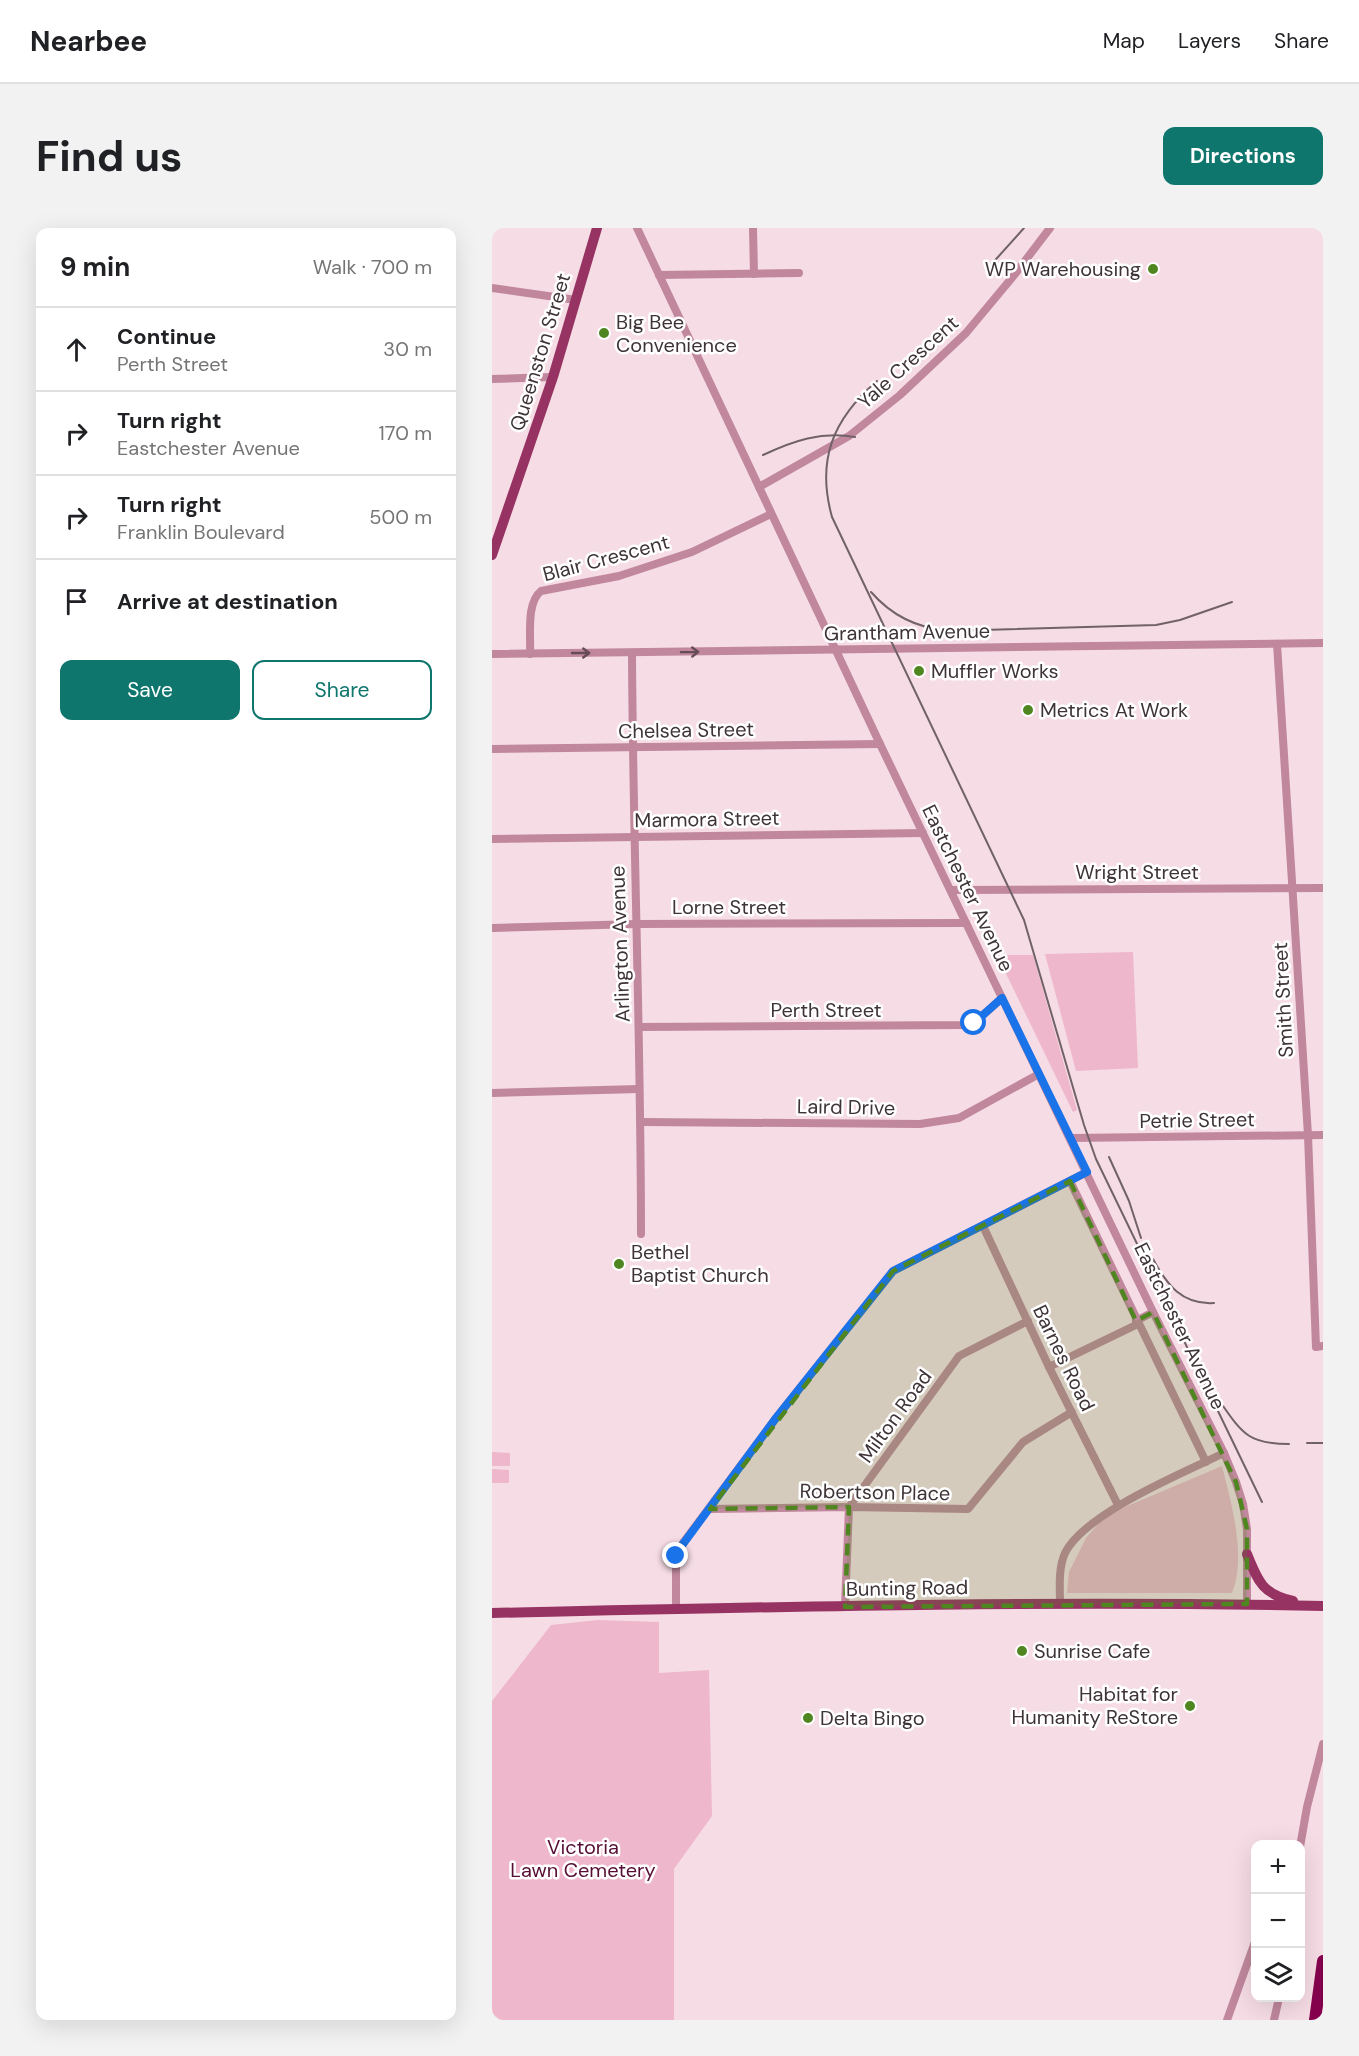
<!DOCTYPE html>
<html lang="en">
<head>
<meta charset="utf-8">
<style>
	:root { --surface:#fff; --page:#f2f2f2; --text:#202124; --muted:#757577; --line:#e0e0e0; --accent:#0f766e }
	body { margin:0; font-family:"DM Sans",sans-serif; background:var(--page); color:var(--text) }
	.controls { position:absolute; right:18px; bottom:18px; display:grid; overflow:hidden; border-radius:12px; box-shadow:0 6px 24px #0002 }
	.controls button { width:54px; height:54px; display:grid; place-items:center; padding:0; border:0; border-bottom:2px solid var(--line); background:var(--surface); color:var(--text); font:30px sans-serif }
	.stop { position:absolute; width:18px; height:18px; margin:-14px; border:4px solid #1a73e8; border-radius:50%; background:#fff }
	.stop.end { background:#1a73e8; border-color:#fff; box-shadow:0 2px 6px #0008 }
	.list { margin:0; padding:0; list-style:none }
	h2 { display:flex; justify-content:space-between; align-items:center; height:78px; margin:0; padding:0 24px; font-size:26px }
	h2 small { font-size:20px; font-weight:400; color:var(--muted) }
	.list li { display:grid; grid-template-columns:39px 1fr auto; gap:18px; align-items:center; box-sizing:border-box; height:84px; padding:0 24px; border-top:2px solid var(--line) }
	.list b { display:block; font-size:22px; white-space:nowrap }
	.list p { margin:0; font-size:20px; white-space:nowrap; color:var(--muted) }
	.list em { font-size:20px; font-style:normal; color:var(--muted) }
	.actions { display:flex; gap:12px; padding:18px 24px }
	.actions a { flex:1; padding:14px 0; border:2px solid var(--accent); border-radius:12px; text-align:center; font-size:21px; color:var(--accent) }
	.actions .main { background:var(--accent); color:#fff }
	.icon { flex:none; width:33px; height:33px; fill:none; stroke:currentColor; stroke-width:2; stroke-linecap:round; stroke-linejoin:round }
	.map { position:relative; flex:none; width:831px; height:1792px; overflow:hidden; border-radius:12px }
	header { display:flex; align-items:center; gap:36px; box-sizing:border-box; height:84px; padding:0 30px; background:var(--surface); border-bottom:2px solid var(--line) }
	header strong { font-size:28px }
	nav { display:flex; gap:33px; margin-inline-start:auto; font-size:21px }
	.intro { display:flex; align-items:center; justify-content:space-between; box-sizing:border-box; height:144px; padding:0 36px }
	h1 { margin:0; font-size:42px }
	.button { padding:15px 27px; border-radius:12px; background:var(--accent); color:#fff; font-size:21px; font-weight:700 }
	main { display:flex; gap:36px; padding:0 36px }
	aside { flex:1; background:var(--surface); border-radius:12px; box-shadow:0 6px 24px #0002 }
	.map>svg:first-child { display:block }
</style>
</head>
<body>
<header>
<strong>Nearbee</strong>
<nav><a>Map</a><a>Layers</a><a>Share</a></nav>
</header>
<div class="intro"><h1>Find us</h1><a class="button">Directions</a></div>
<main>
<aside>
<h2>9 min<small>Walk · 700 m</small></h2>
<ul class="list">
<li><svg class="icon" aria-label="ahead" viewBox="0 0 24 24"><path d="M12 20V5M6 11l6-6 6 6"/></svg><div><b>Continue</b><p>Perth Street</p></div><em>30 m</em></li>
<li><svg class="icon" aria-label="right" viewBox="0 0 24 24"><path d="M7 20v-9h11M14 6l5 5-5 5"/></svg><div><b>Turn right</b><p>Eastchester Avenue</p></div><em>170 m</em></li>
<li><svg class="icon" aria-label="right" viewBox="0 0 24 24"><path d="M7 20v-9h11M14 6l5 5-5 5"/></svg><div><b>Turn right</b><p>Franklin Boulevard</p></div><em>500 m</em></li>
<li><svg class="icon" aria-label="arrive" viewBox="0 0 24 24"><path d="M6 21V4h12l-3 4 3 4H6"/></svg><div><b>Arrive at destination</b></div></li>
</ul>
<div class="actions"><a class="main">Save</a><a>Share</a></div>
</aside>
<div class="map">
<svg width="831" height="1792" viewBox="0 0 831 1792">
	<rect width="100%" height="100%" fill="#f6dce5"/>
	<g fill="#eeb7cc">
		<polygon points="641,724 646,840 584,843 553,726"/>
		<polygon points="505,727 541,727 585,882 581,884"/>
		<polygon points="0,1224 18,1225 18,1238 0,1238"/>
		<path d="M730 1238C739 1274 755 1329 740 1365H575L577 1344 594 1310 614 1287Z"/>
		<polygon points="0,1241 17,1242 17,1255 0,1255"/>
		<polygon points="106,1392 167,1394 167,1445 217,1442 220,1588 182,1641 182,1792 0,1792 0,1473 59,1397"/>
	</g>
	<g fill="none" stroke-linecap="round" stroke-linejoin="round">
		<g stroke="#c0879d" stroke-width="8">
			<polyline points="145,0 388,516 661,1084 732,1225 744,1254 751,1276 755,1301 755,1376"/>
			<polyline points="261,0 262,46"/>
			<polyline points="167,47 307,45"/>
			<polyline points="0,60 84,72"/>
			<polyline points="0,151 61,149"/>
			<polyline points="267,259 357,208 408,167 474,105 523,46 558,0"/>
			<polyline points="785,416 816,907 824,1119 831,1118"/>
			<path d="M140 425C141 619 149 813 149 1006"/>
			<polyline points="0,426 831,415"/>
			<path d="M38 426C39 407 34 375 49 363L127 348 200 324 279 286"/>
			<polyline points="0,521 388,516"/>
			<polyline points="0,611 431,605"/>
			<polyline points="459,662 831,660"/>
			<polyline points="0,700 145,696 474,695"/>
			<polyline points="147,799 474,797 482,795 510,770"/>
			<polyline points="0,865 147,861"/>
			<polyline points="149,894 428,896 467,890 547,846"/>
			<polyline points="579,910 831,907"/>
			<polyline points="578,953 714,1234"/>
			<polyline points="491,998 557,1139 626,1277"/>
			<polyline points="644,1093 661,1084"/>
			<polyline points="557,1139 646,1096"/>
			<polyline points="218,1281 357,1279 476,1281 531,1214 580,1184"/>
			<path d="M568 1375C568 1359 566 1341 573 1325 593 1285 691 1245 732 1225"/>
			<polyline points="353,1379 357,1279 467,1128 536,1093"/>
			<polyline points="184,1381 184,1328 191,1315 284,1190 401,1043 595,944"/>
			<polyline points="808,1619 815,1579 831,1516"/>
			<polyline points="735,1792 764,1711"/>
			<polyline points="782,1792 787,1770"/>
		</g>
		<g stroke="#973362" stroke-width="10">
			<polyline points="0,327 61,149 105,0"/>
			<path d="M755 1326C766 1353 770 1366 801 1373"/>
			<path d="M0 1385C277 1379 554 1372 831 1378"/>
		</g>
		<polyline stroke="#85004e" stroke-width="12" points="823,1792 831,1733"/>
		<g stroke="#716267" stroke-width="2">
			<polyline points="497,39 532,0"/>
			<path d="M385 153C341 191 324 232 340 289L532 692 592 897 604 931 770 1274"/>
			<path d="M271 227C301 213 329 203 363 209"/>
			<path d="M379 364C400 388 424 399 455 403L664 397 688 392 740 374"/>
			<polyline points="617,929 637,973 649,1010"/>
			<path d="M661 1031C675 1057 690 1077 722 1075"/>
			<path d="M729 1175C751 1207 758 1216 797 1216"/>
			<polyline points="815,1215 831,1215"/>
		</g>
	</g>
	<defs><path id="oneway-shaft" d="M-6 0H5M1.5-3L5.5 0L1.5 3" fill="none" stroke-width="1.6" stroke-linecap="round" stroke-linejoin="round" transform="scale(1.5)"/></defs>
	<g stroke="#654c56">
		<use href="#oneway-shaft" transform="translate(198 424) rotate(-1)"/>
		<use href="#oneway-shaft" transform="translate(89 425)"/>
	</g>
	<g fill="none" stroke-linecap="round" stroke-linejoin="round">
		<polyline stroke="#1a73e8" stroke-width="8" points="184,1328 191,1316 284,1190 401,1043 595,944 510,770 482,795"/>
	</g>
	<path fill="#4f8620" fill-opacity="0.2" stroke="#4f8620" stroke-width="4.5" stroke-dasharray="12 8" stroke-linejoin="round" d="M578 953 644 1093 661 1084 744 1254 755 1301V1376L353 1379 357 1279 218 1281 401 1043Z"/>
	<g fill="#4f8620" stroke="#fff" stroke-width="2">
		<circle cx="661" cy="41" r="6"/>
		<circle cx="112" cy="105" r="6"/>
		<circle cx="427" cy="443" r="6"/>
		<circle cx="536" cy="482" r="6"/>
		<circle cx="127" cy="1036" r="6"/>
		<circle cx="530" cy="1423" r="6"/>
		<circle cx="698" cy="1478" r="6"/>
		<circle cx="316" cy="1490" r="6"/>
	</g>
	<g text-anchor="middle" stroke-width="5" stroke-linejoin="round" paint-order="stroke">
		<g font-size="20" fill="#3e3337" stroke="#fff" text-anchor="start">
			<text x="649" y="48" text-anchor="end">WP Warehousing</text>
			<text x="124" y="101">Big Bee<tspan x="124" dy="23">Convenience</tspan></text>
			<text x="439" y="450">Muffler Works</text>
			<text x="548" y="489">Metrics At Work</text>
			<text x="139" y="1031">Bethel<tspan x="139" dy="23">Baptist Church</tspan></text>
			<text x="542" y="1430">Sunrise Cafe</text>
			<text x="686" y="1473" text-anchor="end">Habitat for<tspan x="686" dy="23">Humanity ReStore</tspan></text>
			<text x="328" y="1497">Delta Bingo</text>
		</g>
		<g font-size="20" fill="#3e3337" stroke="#fff">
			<text transform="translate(48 124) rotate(-73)" y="7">Queenston Street</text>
			<text transform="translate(416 134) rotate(-42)" y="7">Yale Crescent</text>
			<text transform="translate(114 330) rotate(-15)" y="7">Blair Crescent</text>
			<text transform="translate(415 404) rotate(-1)" y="7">Grantham Avenue</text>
			<text transform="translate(194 502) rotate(-1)" y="7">Chelsea Street</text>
			<text transform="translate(215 591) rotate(-1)" y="7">Marmora Street</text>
			<text x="645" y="651">Wright Street</text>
			<text transform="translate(476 660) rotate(64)" y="7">Eastchester Avenue</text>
			<text x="237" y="686">Lorne Street</text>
			<text transform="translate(128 716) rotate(-92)" y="7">Arlington Avenue</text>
			<text transform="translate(791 772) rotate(-93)" y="7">Smith Street</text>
			<text x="334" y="789">Perth Street</text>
			<text transform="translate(354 879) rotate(1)" y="7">Laird Drive</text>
			<text transform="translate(705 892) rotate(-1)" y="7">Petrie Street</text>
			<text transform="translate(688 1098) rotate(64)" y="7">Eastchester Avenue</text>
			<text transform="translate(572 1130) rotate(64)" y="7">Barnes Road</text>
			<text transform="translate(403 1188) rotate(-54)" y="7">Milton Road</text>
			<text transform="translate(383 1264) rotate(1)" y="7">Robertson Place</text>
			<text transform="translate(415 1360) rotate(-1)" y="7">Bunting Road</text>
		</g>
		<g font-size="20" fill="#570e34" stroke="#fff">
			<text x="91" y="1626">Victoria<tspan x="91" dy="23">Lawn Cemetery</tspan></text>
		</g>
	</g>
</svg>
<div class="controls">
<button>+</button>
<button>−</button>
<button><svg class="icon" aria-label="layers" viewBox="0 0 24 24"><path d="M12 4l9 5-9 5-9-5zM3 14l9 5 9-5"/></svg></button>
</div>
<div class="stop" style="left:482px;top:795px"></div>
<div class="stop end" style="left:184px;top:1328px"></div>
</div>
</main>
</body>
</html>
